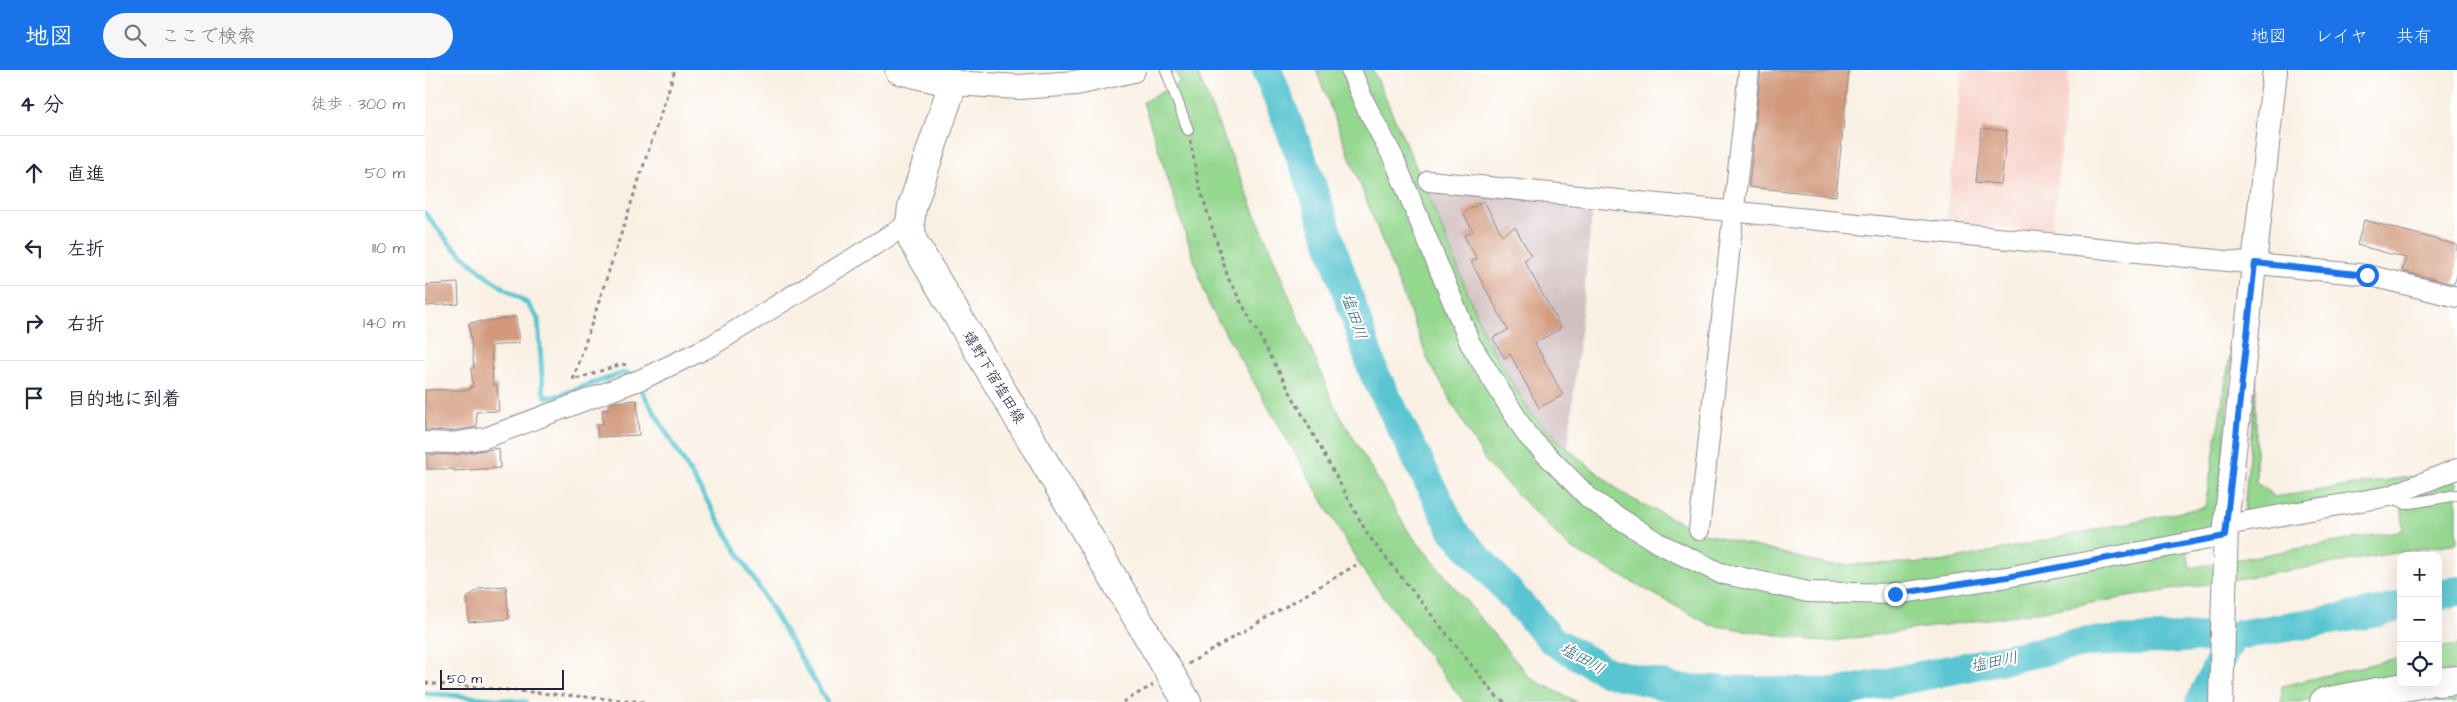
<!DOCTYPE html>
<html lang="ja">
<head>
<meta charset="utf-8">
<style>
	:root { --surface:#fff; --page:#f6f6f7; --text:#1f2937; --muted:#747a83; --line:#e0e1e3; --accent:#1a73e8 }
	body { margin:0; font-family:"Architects Daughter","Klee One",sans-serif; background:var(--page); color:var(--text) }
	.controls { position:absolute; right:15px; bottom:15px; display:grid; overflow:hidden; border-radius:10px; box-shadow:0 5px 20px #0002 }
	.controls button { width:45px; height:45px; display:grid; place-items:center; padding:0; border:0; border-bottom:1px solid var(--line); background:var(--surface); color:var(--text); font:25px sans-serif }
	.scale { position:absolute; left:15px; bottom:12px; width:124px; box-sizing:border-box; padding-left:5px; border:2px solid #22223b; border-top:0; font-size:14px; line-height:18px; white-space:nowrap; color:#22223b; -webkit-text-stroke:4px #fff; paint-order:stroke }
	.stop { position:absolute; width:15px; height:15px; margin:-11px; border:4px solid #1a73e8; border-radius:50%; background:#fff }
	.stop.end { background:#1a73e8; border-color:#fff; box-shadow:0 1px 5px #0008 }
	.list { margin:0; padding:0; list-style:none }
	h2 { display:flex; justify-content:space-between; align-items:center; height:65px; margin:0; padding:0 20px; font-size:21px }
	h2 small { font-size:16px; font-weight:400; color:var(--muted) }
	.list li { display:grid; grid-template-columns:32px 1fr auto; gap:15px; align-items:center; box-sizing:border-box; height:75px; padding:0 20px; border-top:1px solid var(--line) }
	.list b { display:block; font-size:19px; white-space:nowrap }
	.list em { font-size:16px; font-style:normal; color:var(--muted) }
	.icon { flex:none; width:28px; height:28px; fill:none; stroke:currentColor; stroke-width:2; stroke-linecap:round; stroke-linejoin:round }
	.map { position:relative; flex:none; width:2032px; height:632px; overflow:hidden }
	header { display:flex; align-items:center; gap:30px; box-sizing:border-box; height:70px; padding:0 25px; background:var(--accent); color:#fff }
	header strong { font-size:24px }
	nav { display:flex; gap:28px; margin-inline-start:auto; font-size:18px }
	.search { width:350px; height:45px; background:var(--page); display:flex; align-items:center; gap:12px; box-sizing:border-box; padding:0 18px; border-radius:28px; color:var(--muted); font-size:19px }
	main { display:flex }
	aside { flex:1; background:var(--surface) }
	.map>svg:first-child { display:block }
</style>
</head>
<body>
<header>
<strong>地図</strong>
<div class="search"><svg class="icon" aria-label="search" viewBox="0 0 24 24"><circle cx="10" cy="10" r="6"/><path d="M15 15l6 6"/></svg>ここで検索</div>
<nav><a>地図</a><a>レイヤ</a><a>共有</a></nav>
</header>
<main>
<aside>
<h2>4 分<small>徒歩 · 300 m</small></h2>
<ul class="list">
<li><svg class="icon" aria-label="ahead" viewBox="0 0 24 24"><path d="M12 20V5M6 11l6-6 6 6"/></svg><div><b>直進</b></div><em>50 m</em></li>
<li><svg class="icon" aria-label="left" viewBox="0 0 24 24"><path d="M17 20v-9H6M10 6l-5 5 5 5"/></svg><div><b>左折</b></div><em>110 m</em></li>
<li><svg class="icon" aria-label="right" viewBox="0 0 24 24"><path d="M7 20v-9h11M14 6l5 5-5 5"/></svg><div><b>右折</b></div><em>140 m</em></li>
<li><svg class="icon" aria-label="arrive" viewBox="0 0 24 24"><path d="M6 21V4h12l-3 4 3 4H6"/></svg><div><b>目的地に到着</b></div></li>
</ul>
</aside>
<div class="map">
<svg width="2032" height="632" viewBox="0 0 2032 632">
	<rect width="100%" height="100%" fill="#fff"/>
	<filter id="ink" filterUnits="userSpaceOnUse"><feTurbulence type="fractalNoise" baseFrequency=".02" numOctaves="2"/><feDisplacementMap in="SourceGraphic" scale="10" xChannelSelector="R" yChannelSelector="G"/><feConvolveMatrix kernelMatrix="1 2 1 2 8 2 1 2 1" color-interpolation-filters="sRGB"/></filter>
	<filter id="wash" filterUnits="userSpaceOnUse"><feTurbulence type="fractalNoise" baseFrequency=".0096" numOctaves="4" result="noise"/><feDisplacementMap in="SourceGraphic" scale="20" xChannelSelector="R" yChannelSelector="G"/><feGaussianBlur stdDeviation="1.12" result="paint"/><feColorMatrix in="noise" values="0 0 0 0 0 0 0 0 0 0 0 0 0 0 0 0 0 1.4 0 .05"/><feComposite in="paint" operator="in"/></filter>
	<g filter="url(#wash)">
		<rect width="100%" height="100%" fill="#f9f0e3"/>
		<polygon fill="#f7d1c8" points="1537,0 1644,0 1627,163 1521,152"/>
		<polygon fill="#d2bfc0" points="1000,117 1168,134 1143,379 1106,344 1061,268"/>
		<g fill="#94d78f" stroke="#5b7c65">
			<polygon points="750,0 771,0 909,335 983,461 1105,608 1152,632 1039,632 937,499 783,233 718,32 755,12"/>
			<polygon points="891,0 948,0 1000,117 1061,268 1106,344 1143,379 1201,426 1277,463 1404,495 1516,492 1780,437 1812,242 1791,459 1760,466 1765,498 1978,460 1976,421 1840,447 1819,441 1831,310 1831,412 1850,427 2016,402 2032,413 2032,473 1605,543 1400,572 1285,555 1144,477 1062,394 1004,292"/>
			<polygon points="2032,575 2032,599 2013,603 2013,578"/>
			<polygon points="1976,587 1976,611 1874,632 1856,632 1857,616"/>
			<polygon points="2032,625 2032,632 2012,632 2002,627"/>
		</g>
		<g fill="none" stroke-linecap="round" stroke-linejoin="round">
			<g stroke="#58c5d0" stroke-width="5">
				<polyline points="0,143 26,175 64,208 102,233 113,249 118,320 121,327 128,327 198,303 209,305"/>
				<polyline points="213,315 402,632"/>
				<polyline points="0,623 101,632"/>
			</g>
			<g stroke="#58c5d0" stroke-width="30">
				<polyline points="842,0 883,105 949,303 1028,460 1128,571 1182,602 1255,619 1412,623 1663,572 1807,566 1954,542 1976,536"/>
				<polyline points="2013,526 2032,521"/>
				<polyline points="1775,632 1803,575"/>
			</g>
		</g>
		<g id="blocks">
			<g fill="#d2997c">
				<polygon points="1424,0 1411,126 1324,117 1336,0"/>
				<polygon points="1557,58 1582,61 1576,114 1551,112"/>
				<polygon points="1059,131 1077,165 1090,157 1106,186 1099,190 1136,258 1110,273 1138,325 1114,338 1085,284 1079,288 1068,268 1083,260 1046,192 1052,189 1039,166 1048,161 1038,143"/>
				<polygon points="1939,150 2032,175 2032,205 2029,214 1977,201 1981,188 1932,175"/>
				<polygon points="33,213 34,234 0,236 0,215"/>
				<polygon points="91,247 94,273 66,276 68,315 72,315 74,341 51,342 52,357 25,361 0,360 0,320 45,320 45,317 48,317 46,298 49,298 44,253"/>
				<polygon points="212,330 214,365 173,367 172,354 178,354 177,340 183,340 183,335 191,332"/>
				<polygon points="74,378 75,398 29,401 29,399 2,399 2,384 28,385"/>
				<polygon points="81,516 84,549 44,552 42,528 55,518"/>
			</g>
		</g>
	</g>
	<g filter="url(#ink)">
		<use href="#blocks" fill-opacity="0" stroke="#8e898f" stroke-width="1"/>
		<g fill="none" stroke-linecap="round" stroke-linejoin="round">
			<g stroke="#8e898f" stroke-width="12">
				<g id="service">
					<polyline points="741,0 763,60"/>
					<polyline points="1966,426 1981,434 2032,425"/>
				</g>
			</g>
			<g stroke="#8e898f" stroke-width="22">
				<g id="minor">
					<polyline points="926,0 939,32 969,89 1045,273 1102,365 1165,429 1233,473 1295,503 1383,522 1470,524 1582,507 1800,466"/>
					<polyline points="1004,111 1942,205 2032,227"/>
					<polyline points="0,372 26,373 60,368 217,309 286,276 485,153"/>
					<polyline points="1801,455 1965,426 2032,399"/>
					<polyline points="1274,460 1324,0"/>
				</g>
			</g>
			<g stroke="#8e898f" stroke-width="26">
				<g id="tertiary">
					<polyline points="528,13 594,17 651,13 708,0"/>
					<polyline points="1796,632 1801,455 1850,0"/>
				</g>
			</g>
			<g stroke="#8e898f" stroke-width="30">
				<g id="secondary">
					<polyline points="474,0 528,13 487,137 485,153 488,171 762,632"/>
					<polyline points="2013,612 2032,610"/>
					<polyline points="1899,632 2000,613"/>
				</g>
			</g>
			<g stroke="#8e898f" stroke-width="3" stroke-dasharray="4 4" stroke-linecap="butt">
				<polyline points="765,70 774,115 803,208 943,465 1071,626 1080,632"/>
				<polyline points="201,295 197,294 148,310 250,0"/>
				<polyline points="763,594 931,495"/>
				<polyline points="0,613 219,632"/>
				<polyline points="698,632 728,615"/>
			</g>
			<use href="#service" stroke="#fff" stroke-width="10"/>
			<use href="#minor" stroke="#fff" stroke-width="20"/>
			<use href="#tertiary" stroke="#fff" stroke-width="24"/>
			<use href="#secondary" stroke="#fff" stroke-width="28"/>
		</g>
	</g>
	<g fill="none" stroke-linecap="round" stroke-linejoin="round" filter="url(#ink)">
		<polyline stroke="#1a73e8" stroke-width="6" points="1470,524 1582,507 1800,466 1830,193 1942,205"/>
	</g>
	<g text-anchor="middle" stroke-width="4" stroke-linejoin="round" paint-order="stroke">
		<g font-size="15" fill="#22223b" stroke="#fff">
			<text transform="translate(569 307) rotate(59)" y="5">嬉野下宿塩田線</text>
		</g>
		<g font-size="16" font-style="italic" fill="#386377" stroke="#fff">
			<text transform="translate(930 246) rotate(71)" y="6">塩田川</text>
			<text transform="translate(1158 588) rotate(29)" y="6">塩田川</text>
			<text transform="translate(1569 591) rotate(-11)" y="6">塩田川</text>
		</g>
	</g>
</svg>
<div class="controls">
<button>+</button>
<button>−</button>
<button><svg class="icon" aria-label="locate" viewBox="0 0 24 24"><circle cx="12" cy="12" r="6"/><path d="M12 2v4M12 18v4M2 12h4M18 12h4"/></svg></button>
</div>
<div class="scale">50 m</div>
<div class="stop" style="left:1942px;top:205px"></div>
<div class="stop end" style="left:1470px;top:524px"></div>
</div>
</main>
</body>
</html>
